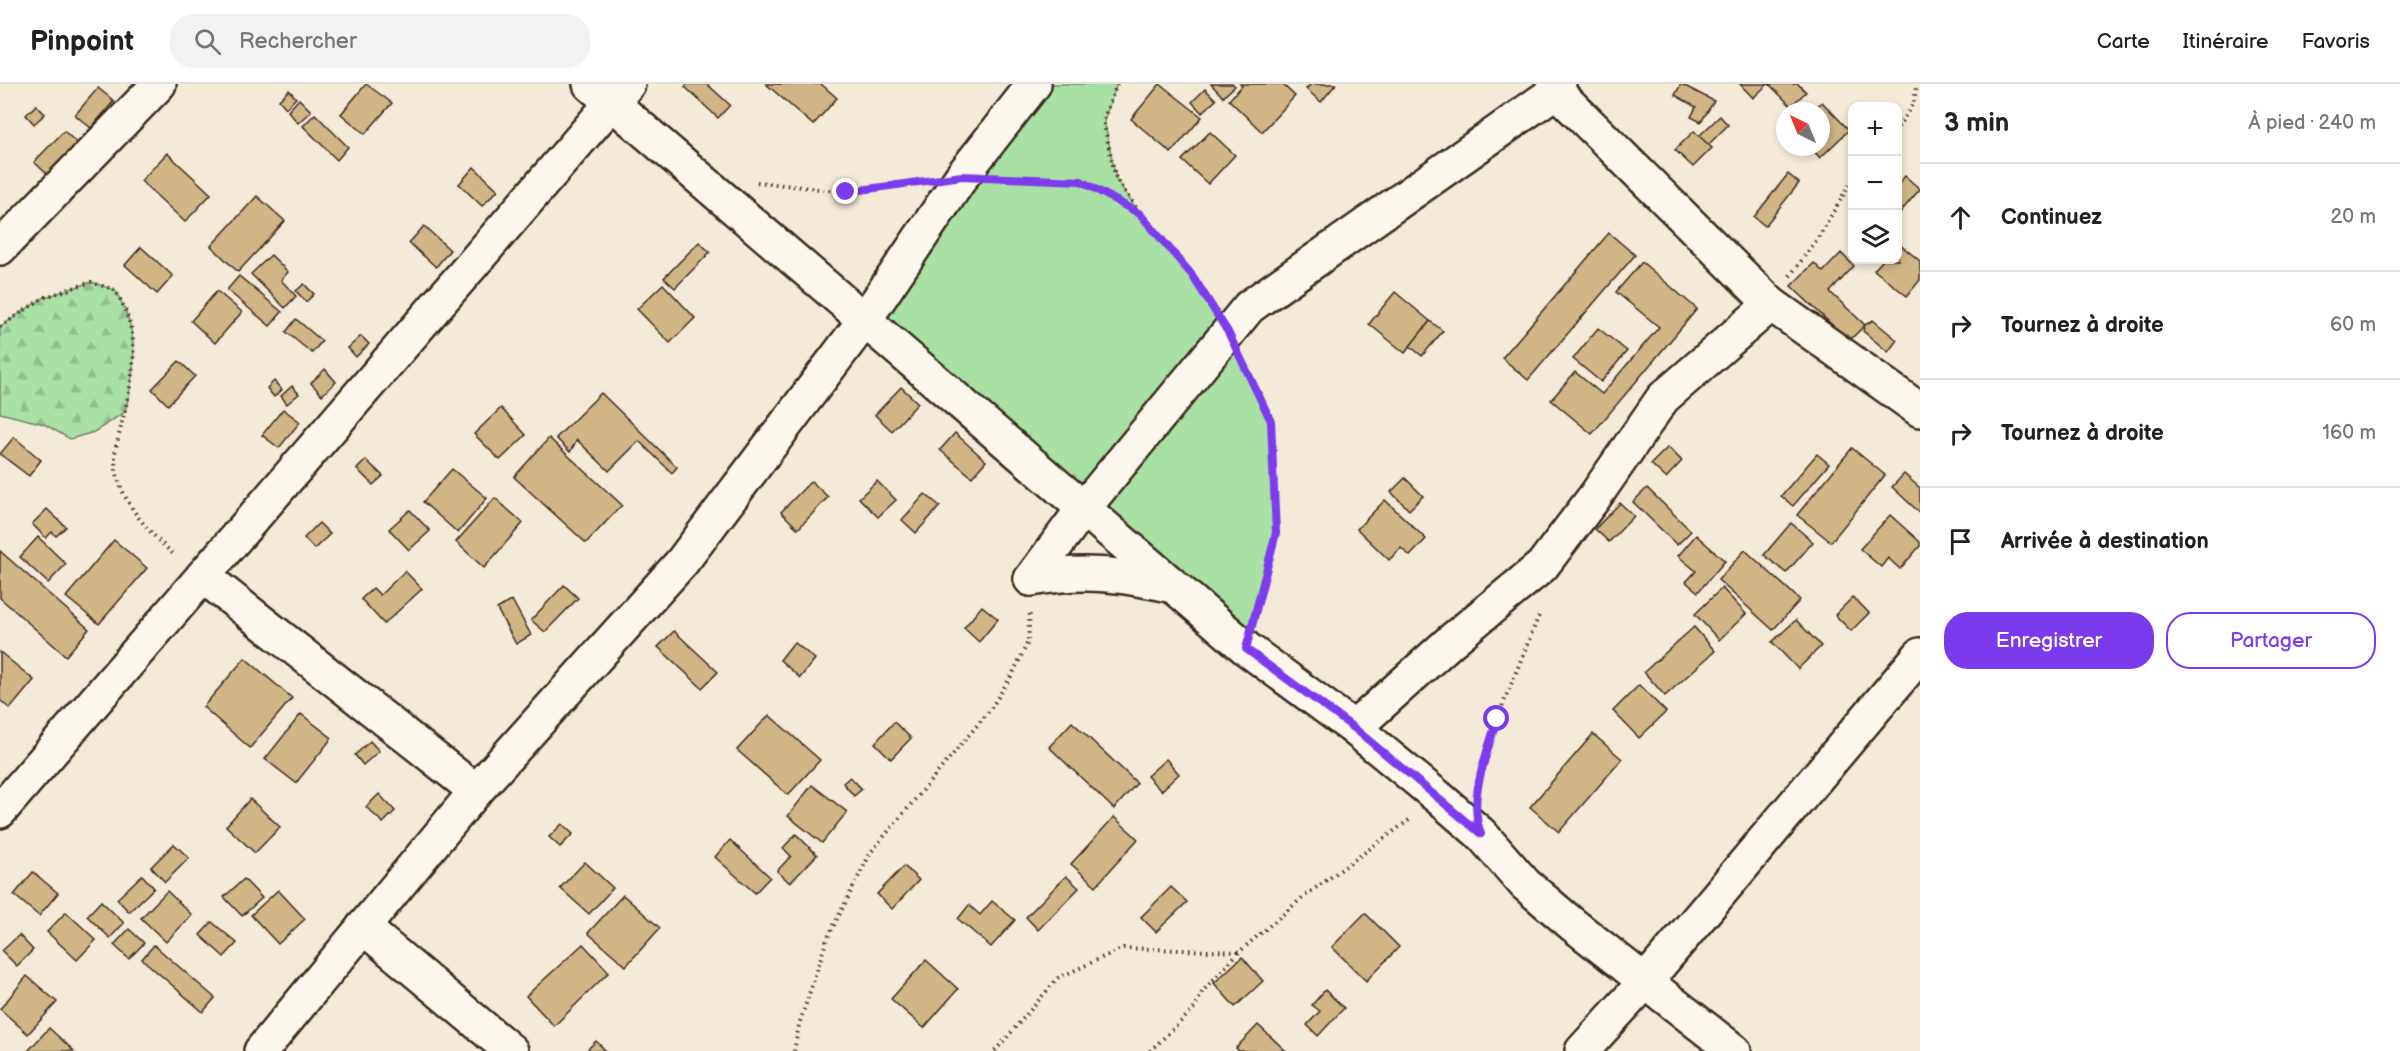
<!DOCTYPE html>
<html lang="fr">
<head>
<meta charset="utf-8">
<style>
	:root { --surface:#fff; --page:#f2f2f2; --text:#222; --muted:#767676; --line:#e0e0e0; --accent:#7c3aed }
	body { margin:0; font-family:"Balsamiq Sans",sans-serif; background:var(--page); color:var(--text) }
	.controls { position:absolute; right:18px; top:18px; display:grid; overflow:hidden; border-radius:12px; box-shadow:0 3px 9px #0003 }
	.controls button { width:54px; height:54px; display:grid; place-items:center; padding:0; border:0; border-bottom:2px solid var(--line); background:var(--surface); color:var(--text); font:30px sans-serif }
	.compass { position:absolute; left:1776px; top:18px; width:54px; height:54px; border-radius:50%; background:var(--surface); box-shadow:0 3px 9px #0003; rotate:317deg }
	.stop { position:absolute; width:18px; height:18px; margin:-14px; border:4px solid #7c3aed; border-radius:50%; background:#fff }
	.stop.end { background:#7c3aed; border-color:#fff; box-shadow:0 2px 6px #0008 }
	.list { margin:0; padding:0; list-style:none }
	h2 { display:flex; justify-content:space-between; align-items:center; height:78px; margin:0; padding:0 24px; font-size:26px }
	h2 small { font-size:20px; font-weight:400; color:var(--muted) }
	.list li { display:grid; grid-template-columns:39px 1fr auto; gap:18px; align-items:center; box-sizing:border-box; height:108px; padding:0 24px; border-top:2px solid var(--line) }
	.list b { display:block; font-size:22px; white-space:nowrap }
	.list em { font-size:20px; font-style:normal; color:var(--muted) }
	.actions { display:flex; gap:12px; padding:18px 24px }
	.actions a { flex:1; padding:14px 0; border:2px solid var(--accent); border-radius:24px; text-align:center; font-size:21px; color:var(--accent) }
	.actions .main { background:var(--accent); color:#fff }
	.icon { flex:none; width:33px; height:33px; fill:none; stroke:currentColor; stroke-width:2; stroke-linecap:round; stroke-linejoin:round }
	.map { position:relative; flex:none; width:1920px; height:967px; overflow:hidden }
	header { display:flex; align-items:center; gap:36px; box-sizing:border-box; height:84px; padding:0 30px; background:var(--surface); border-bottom:2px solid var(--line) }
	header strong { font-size:28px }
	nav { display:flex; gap:33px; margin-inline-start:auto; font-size:21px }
	.search { width:420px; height:54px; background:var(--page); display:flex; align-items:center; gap:15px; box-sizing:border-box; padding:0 21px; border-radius:24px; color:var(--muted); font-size:22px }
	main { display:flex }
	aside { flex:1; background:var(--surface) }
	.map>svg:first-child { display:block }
</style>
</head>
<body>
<header>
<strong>Pinpoint</strong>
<div class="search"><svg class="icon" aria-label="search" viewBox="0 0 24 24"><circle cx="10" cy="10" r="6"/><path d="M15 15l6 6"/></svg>Rechercher</div>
<nav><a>Carte</a><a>Itinéraire</a><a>Favoris</a></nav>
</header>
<main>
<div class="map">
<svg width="1920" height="967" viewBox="0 0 1920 967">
	<defs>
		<pattern id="forest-firs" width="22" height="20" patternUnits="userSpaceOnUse" patternTransform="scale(1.5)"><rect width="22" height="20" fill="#a9e0a4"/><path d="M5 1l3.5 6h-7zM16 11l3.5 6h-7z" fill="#92c08d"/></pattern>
	</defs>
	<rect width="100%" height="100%" fill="#f3ead8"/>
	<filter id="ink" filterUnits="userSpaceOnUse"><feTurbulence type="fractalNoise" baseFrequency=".0167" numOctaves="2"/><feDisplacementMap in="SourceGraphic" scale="12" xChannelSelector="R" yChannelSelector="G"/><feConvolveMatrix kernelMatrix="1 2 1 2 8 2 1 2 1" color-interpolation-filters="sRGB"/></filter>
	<g filter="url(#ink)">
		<polygon fill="#a9e0a4" stroke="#728561" stroke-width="1.5" points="1034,0 1117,0 1104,36 1116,95 1140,130 1192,191 1228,248 1271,337 1276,449 1247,565 864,237"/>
		<path fill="url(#forest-firs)" stroke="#728561" stroke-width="1.5" d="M91 198 115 206C140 247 136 283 125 328L94 348 70 355 44 340 0 329V243L43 214Z"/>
		<g fill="#d1b586" stroke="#3b2a1e" stroke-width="1.5">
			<polygon points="366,0 392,19 365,50 341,30"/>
			<polygon points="687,0 707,0 730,21 718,34 685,3"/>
			<polygon points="766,0 821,0 837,14 813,41"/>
			<polygon points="1160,0 1202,33 1171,69 1131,35"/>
			<polygon points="1211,0 1233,0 1235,2 1223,13"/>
			<polygon points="1240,0 1282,0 1295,12 1262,48 1229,16 1242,2"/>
			<polygon points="1311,0 1336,0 1321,18 1306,5"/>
			<polygon points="1681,0 1714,17 1701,38 1691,33 1696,23 1675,11"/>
			<polygon points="1740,0 1768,0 1753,14"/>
			<polygon points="1769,0 1798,0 1806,8 1791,22"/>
			<polygon points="98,4 114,17 91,44 75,31"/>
			<polygon points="1205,5 1216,16 1202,29 1192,18"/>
			<polygon points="289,6 296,14 286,24 279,16"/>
			<polygon points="299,15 311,27 298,39 288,27"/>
			<polygon points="1822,18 1849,46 1820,74 1810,63 1821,63 1821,27 1812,27"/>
			<polygon points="36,21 45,30 34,40 26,31"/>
			<polygon points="315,30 348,63 337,76 303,42"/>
			<polygon points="1720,32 1728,41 1708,61 1699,52"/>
			<polygon points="64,47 78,60 48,91 34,78"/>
			<polygon points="1694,47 1712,64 1693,83 1675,66"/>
			<polygon points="1210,48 1235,71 1208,100 1182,76"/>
			<polygon points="167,69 211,110 185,138 141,97"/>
			<polygon points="474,83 498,106 482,122 459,100"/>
			<polygon points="1788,90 1799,99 1765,142 1754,133"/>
			<polygon points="1905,92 1920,105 1898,131 1898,100"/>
			<polygon points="257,112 285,137 238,188 211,162"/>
			<polygon points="424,142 450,166 436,183 409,159"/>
			<polygon points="1609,149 1635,171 1528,296 1502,274"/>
			<polygon points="699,158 710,168 675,204 664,194"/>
			<polygon points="1898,159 1920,177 1920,196 1907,212 1874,186 1883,176 1898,176"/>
			<polygon points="141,163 173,192 157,210 125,181"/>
			<polygon points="1841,169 1854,182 1830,208 1865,241 1849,257 1791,202 1814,179 1823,188"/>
			<polygon points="271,171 288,188 281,196 296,212 285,224 251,190"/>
			<polygon points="1642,178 1697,225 1592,350 1551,316 1575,288 1602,310 1659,243 1616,208"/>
			<polygon points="239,192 282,228 270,242 227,206"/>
			<polygon points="304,200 314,210 306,218 296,207"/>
			<polygon points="663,200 695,234 670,259 637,225"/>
			<polygon points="217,207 242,228 215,259 191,237"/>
			<polygon points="1395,208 1430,237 1405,269 1369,240"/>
			<polygon points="296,235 322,257 312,269 286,248"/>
			<polygon points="1873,236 1897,256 1888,268 1863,247 1865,241"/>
			<polygon points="1430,237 1443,247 1422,272 1410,262"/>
			<polygon points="1598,244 1627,267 1601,298 1573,275"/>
			<polygon points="361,252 369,260 356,273 348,264"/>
			<polygon points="179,277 195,292 168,321 152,305"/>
			<polygon points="325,285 336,298 322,311 311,299"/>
			<polygon points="274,297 282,306 274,313 267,304"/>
			<polygon points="292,302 299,310 287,320 281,312"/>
			<polygon points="901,303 918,319 892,347 875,331"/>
			<polygon points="601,309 677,383 672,389 639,357 609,387 577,356 570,368 556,354"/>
			<polygon points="501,324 526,351 500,376 474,350"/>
			<polygon points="283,325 300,338 279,364 262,351"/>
			<polygon points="955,349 986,377 972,393 940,366"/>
			<polygon points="14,353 41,376 29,392 0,370"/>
			<polygon points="549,354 622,421 586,459 514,393"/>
			<polygon points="1668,363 1682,377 1666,394 1651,380"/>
			<polygon points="1852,364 1885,391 1831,458 1797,431"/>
			<polygon points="1817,370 1829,380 1793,422 1781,412"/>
			<polygon points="366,376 383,392 373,401 357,385"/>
			<polygon points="452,385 487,414 458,449 423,418"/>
			<polygon points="1904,390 1920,404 1920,429 1892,403"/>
			<polygon points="1405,394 1423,412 1409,426 1391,408"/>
			<polygon points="811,397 828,413 798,445 781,428"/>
			<polygon points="877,397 896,416 878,433 859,414"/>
			<polygon points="1647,404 1691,447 1677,461 1633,418"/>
			<polygon points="925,410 940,422 916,449 902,436"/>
			<polygon points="495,414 523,439 484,484 456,458"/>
			<polygon points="1385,416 1426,455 1410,472 1401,464 1389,476 1357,445"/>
			<polygon points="1620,419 1634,432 1609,458 1595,445"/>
			<polygon points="47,425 66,443 56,452 52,448 46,454 32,440"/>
			<polygon points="410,426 430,447 409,466 389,445"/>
			<polygon points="1890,431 1920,458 1920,462 1900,485 1888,474 1881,483 1860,465"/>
			<polygon points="319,439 330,450 314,465 304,454"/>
			<polygon points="1791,439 1813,458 1786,489 1764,471"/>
			<polygon points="1696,451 1725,477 1698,508 1686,498 1696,487 1678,472"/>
			<polygon points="38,453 66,480 48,499 20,473"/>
			<polygon points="114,456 147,484 99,540 66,513"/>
			<polygon points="1745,466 1800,516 1773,546 1718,496"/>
			<polygon points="0,467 89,545 66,572 0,514"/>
			<polygon points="405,487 422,505 384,540 361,515 373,504 380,511"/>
			<polygon points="564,501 578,514 545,548 531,536"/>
			<polygon points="1722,504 1746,530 1719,556 1695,530"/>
			<polygon points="1853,513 1869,529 1851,547 1835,531"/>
			<polygon points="512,516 531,551 516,560 497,525"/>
			<polygon points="982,522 998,535 979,558 964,544"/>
			<polygon points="1796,536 1821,562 1798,585 1772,558"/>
			<polygon points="1694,543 1715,567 1665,612 1644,588"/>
			<polygon points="674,547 718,588 702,604 658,563"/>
			<polygon points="794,558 815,575 800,594 780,576"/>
			<polygon points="0,568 34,596 10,625 0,616"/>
			<polygon points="245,574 292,614 250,664 203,623"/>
			<polygon points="1639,601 1666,628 1639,654 1613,627"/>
			<polygon points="301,630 332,654 296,699 265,675"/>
			<polygon points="769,631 820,676 788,711 737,666"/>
			<polygon points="894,638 911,654 891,675 875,659"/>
			<polygon points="1072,638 1137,699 1114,725 1049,663"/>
			<polygon points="1593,650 1622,675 1559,748 1530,723"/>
			<polygon points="370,657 379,667 363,681 355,671"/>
			<polygon points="1166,675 1179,690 1161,707 1147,692"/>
			<polygon points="850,693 862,705 854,712 843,699"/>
			<polygon points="812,701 847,728 822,759 788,732"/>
			<polygon points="379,710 395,727 383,739 366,723"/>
			<polygon points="250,715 280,743 255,769 226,742"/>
			<polygon points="1114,733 1138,755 1096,802 1071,780"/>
			<polygon points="562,740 573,750 560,763 549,753"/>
			<polygon points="796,750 817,771 790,799 777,787 791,772 783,764"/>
			<polygon points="730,756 770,793 755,809 715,773"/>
			<polygon points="174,760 189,774 165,798 151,783"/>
			<polygon points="585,778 613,804 589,830 560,804"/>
			<polygon points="904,782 919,796 892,825 877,810"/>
			<polygon points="33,788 58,809 39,832 14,811"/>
			<polygon points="142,791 154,804 129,828 117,815"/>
			<polygon points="1066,792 1079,804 1038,846 1026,833"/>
			<polygon points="244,795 262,814 242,832 224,813"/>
			<polygon points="1171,803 1187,818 1156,848 1141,833"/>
			<polygon points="278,806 305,835 278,860 251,831"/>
			<polygon points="167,807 192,831 166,858 141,834"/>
			<polygon points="623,811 660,844 626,882 588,849"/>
			<polygon points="101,817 124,839 110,854 87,832"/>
			<polygon points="992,817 1015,836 991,863 958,835 969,821 980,831"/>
			<polygon points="66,828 96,856 77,876 47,848"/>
			<polygon points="1365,829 1399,863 1366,897 1332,863"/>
			<polygon points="212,838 237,859 224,873 200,851"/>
			<polygon points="129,845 144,859 129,875 114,861"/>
			<polygon points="19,851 33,866 17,882 2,867"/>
			<polygon points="583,860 609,888 554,942 526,912"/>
			<polygon points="154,861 215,914 203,928 142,875"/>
			<polygon points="1242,873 1263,897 1235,923 1214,899"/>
			<polygon points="926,876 958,905 924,944 891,915"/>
			<polygon points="27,892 57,918 28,950 0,925"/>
			<polygon points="1325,906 1344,924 1318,952 1307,941 1320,927 1312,921"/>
			<polygon points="1258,941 1286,967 1239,967 1236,964"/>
			<polygon points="49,944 74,967 28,967"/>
			<polygon points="596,957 606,967 586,967"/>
		</g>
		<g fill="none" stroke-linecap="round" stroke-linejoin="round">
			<g stroke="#3b2a1e" stroke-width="38">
				<g id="minor">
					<polyline points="590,0 1247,565 1354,644 1438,713 1481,750 1525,800 1572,840 1734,967"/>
					<polyline points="1556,7 1771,220 1920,326"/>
					<polyline points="0,164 159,0"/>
					<polyline points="203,492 476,707"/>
					<polyline points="1031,495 1083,425 1249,223 1556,7 1559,0"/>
					<path d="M1031 495C1084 486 1118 490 1169 501"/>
					<polyline points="1354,644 1451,557 1542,482 1596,411 1663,314 1771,220"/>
					<polyline points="0,727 628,0"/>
					<polyline points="363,843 511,967"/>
					<polyline points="261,967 476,707 682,478 864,237 962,92 1034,0"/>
					<polyline points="1582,967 1645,898 1920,571"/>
				</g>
			</g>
			<g stroke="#3b2a1e" stroke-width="4" stroke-dasharray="1.5 4.5" stroke-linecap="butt">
				<polyline points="1117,0 1103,36 1116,95 1140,129"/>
				<polyline points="1898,43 1914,18 1917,0"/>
				<polyline points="1001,94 1081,97 1140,130 1192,191 1209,217"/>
				<polyline points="757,98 846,108 916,98"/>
				<polyline points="1790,192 1818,154 1852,96"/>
				<path d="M0 243 43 214 91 198 115 206C143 252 134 288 122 338 120 349 115 362 115 374 115 412 148 449 176 472"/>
				<polyline points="1245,281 1271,337 1276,449 1256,529"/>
				<polyline points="1479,703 1497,635 1540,529"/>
				<polyline points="794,967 799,941 827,855 871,768 990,626 1013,589 1028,558 1030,526"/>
				<polyline points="995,967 1058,894 1123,864 1239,868"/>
				<polyline points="1150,967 1195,924 1202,908 1239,868 1302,814 1412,734"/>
			</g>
			<use href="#minor" stroke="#fbf7ec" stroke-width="33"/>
		</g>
	</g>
	<g fill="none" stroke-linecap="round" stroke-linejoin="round" filter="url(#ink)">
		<path stroke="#7c3aed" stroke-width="8" d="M846 108 962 92 1081 97 1140 130 1192 191 1228 248 1271 337 1276 449 1246 565 1354 644 1481 750C1467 714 1487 671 1497 635"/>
	</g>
</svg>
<div class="controls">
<button>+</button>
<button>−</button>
<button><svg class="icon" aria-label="layers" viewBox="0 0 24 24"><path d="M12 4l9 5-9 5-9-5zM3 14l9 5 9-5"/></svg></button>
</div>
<svg class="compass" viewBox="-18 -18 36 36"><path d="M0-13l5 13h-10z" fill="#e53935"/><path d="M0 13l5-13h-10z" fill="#767676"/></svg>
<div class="stop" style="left:1497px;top:635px"></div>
<div class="stop end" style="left:846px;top:108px"></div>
</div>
<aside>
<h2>3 min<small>À pied · 240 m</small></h2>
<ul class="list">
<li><svg class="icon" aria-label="ahead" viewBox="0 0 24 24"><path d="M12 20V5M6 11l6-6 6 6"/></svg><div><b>Continuez</b></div><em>20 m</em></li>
<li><svg class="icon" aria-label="right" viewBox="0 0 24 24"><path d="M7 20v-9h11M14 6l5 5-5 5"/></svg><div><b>Tournez à droite</b></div><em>60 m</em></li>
<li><svg class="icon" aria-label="right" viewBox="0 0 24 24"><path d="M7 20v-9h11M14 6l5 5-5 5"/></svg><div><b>Tournez à droite</b></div><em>160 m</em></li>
<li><svg class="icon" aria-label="arrive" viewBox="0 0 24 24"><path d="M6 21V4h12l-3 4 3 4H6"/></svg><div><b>Arrivée à destination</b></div></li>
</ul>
<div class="actions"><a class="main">Enregistrer</a><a>Partager</a></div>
</aside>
</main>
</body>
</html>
